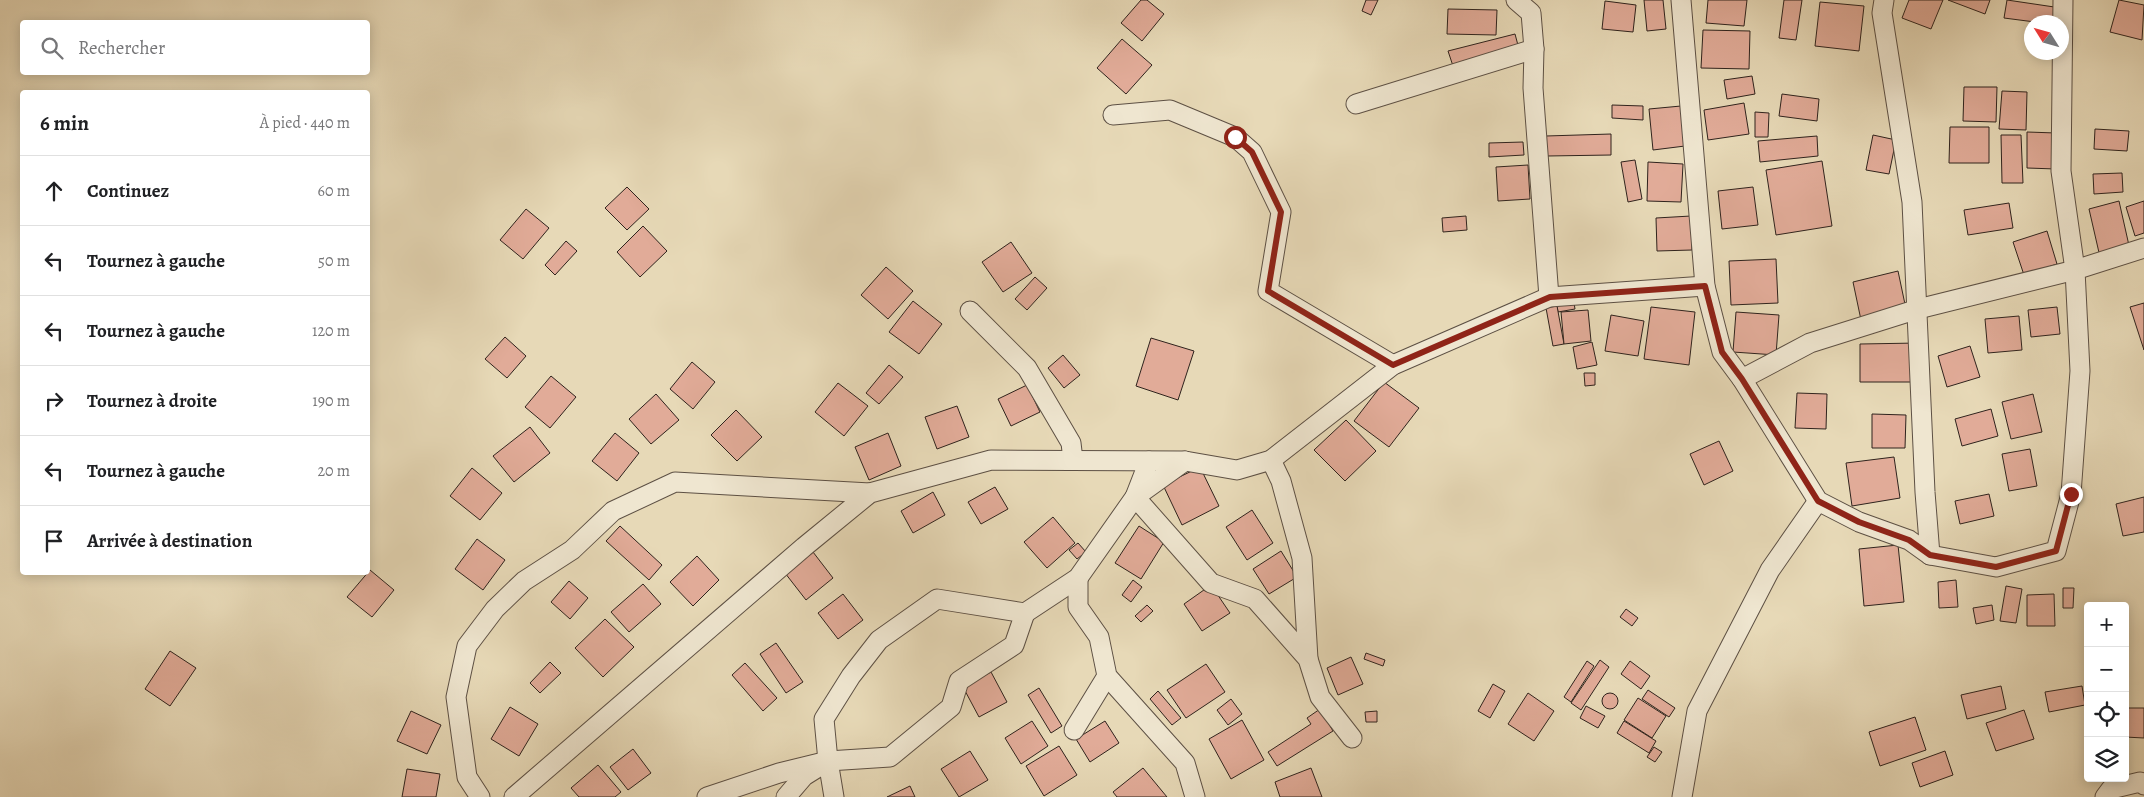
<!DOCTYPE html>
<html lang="fr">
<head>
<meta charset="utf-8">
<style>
	:root { --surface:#fff; --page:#f6f6f6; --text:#202124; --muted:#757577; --line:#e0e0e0 }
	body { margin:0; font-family:Alegreya,serif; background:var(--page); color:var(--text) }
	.controls { position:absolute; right:15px; bottom:15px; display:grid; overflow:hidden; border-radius:5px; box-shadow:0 2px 12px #0003 }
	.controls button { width:45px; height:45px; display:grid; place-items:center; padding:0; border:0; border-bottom:1px solid var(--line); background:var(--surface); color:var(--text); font:25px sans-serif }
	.compass { position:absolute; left:2024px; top:15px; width:45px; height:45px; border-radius:50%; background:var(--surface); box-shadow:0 2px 12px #0003; rotate:307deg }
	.stop { position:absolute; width:15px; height:15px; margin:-11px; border:4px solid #8f2418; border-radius:50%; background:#fff }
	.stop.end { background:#8f2418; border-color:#fff; box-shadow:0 1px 5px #0008 }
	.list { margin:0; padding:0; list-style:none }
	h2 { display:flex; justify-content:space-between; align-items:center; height:65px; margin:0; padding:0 20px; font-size:21px }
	h2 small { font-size:16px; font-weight:400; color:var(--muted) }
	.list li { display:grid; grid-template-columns:32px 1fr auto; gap:15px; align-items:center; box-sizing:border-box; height:70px; padding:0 20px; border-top:1px solid var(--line) }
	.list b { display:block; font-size:19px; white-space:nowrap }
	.list em { font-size:16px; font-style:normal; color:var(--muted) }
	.icon { flex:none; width:28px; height:28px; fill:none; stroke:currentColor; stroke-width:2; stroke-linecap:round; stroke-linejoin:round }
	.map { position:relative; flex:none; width:2144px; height:797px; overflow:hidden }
	.search { position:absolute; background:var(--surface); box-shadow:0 2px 12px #0003; left:20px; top:20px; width:350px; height:55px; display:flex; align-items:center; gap:12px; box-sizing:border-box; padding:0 18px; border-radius:5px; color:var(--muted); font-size:19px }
	.panel { position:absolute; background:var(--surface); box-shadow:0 2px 12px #0003; left:20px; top:90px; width:350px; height:485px; border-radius:5px }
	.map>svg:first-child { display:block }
</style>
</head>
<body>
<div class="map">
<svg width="2144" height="797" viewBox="0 0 2144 797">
	<rect width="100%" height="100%" fill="#e7d9b7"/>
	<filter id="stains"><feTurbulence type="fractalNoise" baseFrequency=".004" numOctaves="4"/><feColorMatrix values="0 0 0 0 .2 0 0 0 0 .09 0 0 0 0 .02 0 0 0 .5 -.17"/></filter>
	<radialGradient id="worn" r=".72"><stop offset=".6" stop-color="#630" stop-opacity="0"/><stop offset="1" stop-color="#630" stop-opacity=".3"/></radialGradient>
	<g fill="#e1ab98" stroke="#2f231d">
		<polygon points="1141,0 1147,0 1164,14 1142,41 1121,23"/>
		<polygon points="1366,0 1378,0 1371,15 1362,11"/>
		<polygon points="1644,0 1663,0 1666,29 1647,31"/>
		<polygon points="1708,0 1747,0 1744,26 1706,23"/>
		<polygon points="1784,0 1802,0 1796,40 1779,38"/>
		<polygon points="1909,0 1943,0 1931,29 1902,18"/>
		<polygon points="1948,0 1990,0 1985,14"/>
		<polygon points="2007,0 2061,8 2059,22 2035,22 2004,18"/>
		<polygon points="2119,0 2144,5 2142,40 2110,32"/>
		<polygon points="1605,1 1636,5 1633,32 1602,29"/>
		<polygon points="1820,2 1864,6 1859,51 1815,46"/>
		<polygon points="1448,9 1497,10 1496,35 1447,34"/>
		<polygon points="1703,30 1750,31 1749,69 1701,68"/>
		<polygon points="1515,34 1519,49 1453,66 1448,51"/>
		<polygon points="1122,39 1152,65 1126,94 1097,68"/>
		<polygon points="1752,76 1755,94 1727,99 1724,80"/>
		<polygon points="1964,87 1997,87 1996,122 1963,121"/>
		<polygon points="2002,91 2027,92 2026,130 1999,129"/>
		<polygon points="1782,94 1819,99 1817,121 1779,116"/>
		<polygon points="1744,103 1749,134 1708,140 1704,110"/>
		<polygon points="1612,105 1643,106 1643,120 1612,118"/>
		<polygon points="1681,106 1685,146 1653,150 1649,109"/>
		<polygon points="1755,112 1769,113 1768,137 1755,137"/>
		<polygon points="1950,127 1989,127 1989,163 1949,163"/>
		<polygon points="2095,129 2129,131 2127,151 2094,149"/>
		<polygon points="2027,132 2056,133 2056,169 2027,168"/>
		<polygon points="1611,134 1611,155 1547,156 1546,136"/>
		<polygon points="1873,135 1896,140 1889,174 1866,170"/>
		<polygon points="2001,135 2021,135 2023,183 2002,183"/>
		<polygon points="1817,136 1818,156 1760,162 1758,141"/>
		<polygon points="1523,142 1524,155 1489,157 1489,143"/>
		<polygon points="1635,160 1642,199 1628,202 1621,162"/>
		<polygon points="1822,161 1832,226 1776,235 1766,170"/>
		<polygon points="1648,162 1683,164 1681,202 1647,201"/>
		<polygon points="1528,165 1530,199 1498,201 1496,167"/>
		<polygon points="2122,173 2123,192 2094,194 2093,174"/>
		<polygon points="627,187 649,209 627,230 605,208"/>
		<polygon points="1753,187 1758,225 1722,229 1718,191"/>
		<polygon points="2119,201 2130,250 2100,257 2089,209"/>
		<polygon points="2144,201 2144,233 2135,236 2126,207"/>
		<polygon points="2009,203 2013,228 1968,235 1964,210"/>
		<polygon points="526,209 549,228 523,259 500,240"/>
		<polygon points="1466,216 1467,230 1443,232 1442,218"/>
		<polygon points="1691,216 1692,250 1657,251 1656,218"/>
		<polygon points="643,226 667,251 640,277 617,252"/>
		<polygon points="2047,231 2057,264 2024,275 2013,242"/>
		<polygon points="566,241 577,251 555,275 545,265"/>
		<polygon points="1011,242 1032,273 1003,292 982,262"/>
		<polygon points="1776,259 1778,303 1731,305 1729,261"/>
		<polygon points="886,267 913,291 888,319 861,295"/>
		<polygon points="1898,271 1906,309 1861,320 1853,282"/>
		<polygon points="1035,277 1047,288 1027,310 1015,299"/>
		<polygon points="913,301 942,324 919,354 889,332"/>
		<polygon points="1574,303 1575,309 1558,312 1557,306"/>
		<polygon points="2144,303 2144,350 2130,307"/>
		<polygon points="1557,306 1564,344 1553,346 1546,308"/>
		<polygon points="1651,307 1695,312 1689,365 1644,359"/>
		<polygon points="2057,307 2060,334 2031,337 2028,310"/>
		<polygon points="1588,310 1591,341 1564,344 1561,312"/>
		<polygon points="1736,312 1779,315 1776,355 1733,352"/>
		<polygon points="1611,315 1644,321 1638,356 1605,351"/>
		<polygon points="2019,316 2022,350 1988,353 1985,319"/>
		<polygon points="505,337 526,356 507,378 485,359"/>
		<polygon points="1151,338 1194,351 1178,400 1136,386"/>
		<polygon points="1592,342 1597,365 1577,369 1573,347"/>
		<polygon points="1918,343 1918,382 1860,382 1860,344"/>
		<polygon points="1970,346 1980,377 1947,387 1938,356"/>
		<polygon points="1063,355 1080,375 1064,388 1048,368"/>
		<polygon points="692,362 715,382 693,409 670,389"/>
		<polygon points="889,365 903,377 879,404 866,393"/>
		<polygon points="1584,373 1595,373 1595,385 1585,386"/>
		<polygon points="551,376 576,397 550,428 525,407"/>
		<polygon points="1384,382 1419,408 1389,447 1354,421"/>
		<polygon points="838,383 868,406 844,436 815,412"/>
		<polygon points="1027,385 1040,412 1011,426 998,399"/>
		<polygon points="1797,393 1827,394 1826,429 1795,428"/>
		<polygon points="656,394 679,420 651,444 629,419"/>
		<polygon points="2033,394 2042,432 2011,439 2002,402"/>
		<polygon points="957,406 969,437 937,449 925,417"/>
		<polygon points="1991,409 1998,436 1962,446 1955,419"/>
		<polygon points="736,410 762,437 737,461 711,435"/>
		<polygon points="1872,414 1906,415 1905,448 1872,448"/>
		<polygon points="1346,420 1376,451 1345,481 1314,450"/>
		<polygon points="530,427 550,453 514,482 493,456"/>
		<polygon points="615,433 639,453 617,481 592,461"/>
		<polygon points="888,433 901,466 869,480 855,447"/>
		<polygon points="1719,441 1733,471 1704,485 1690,454"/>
		<polygon points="2030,449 2037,486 2009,491 2002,454"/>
		<polygon points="1894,457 1900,498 1852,506 1846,463"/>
		<polygon points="1200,467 1219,506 1182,525 1163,485"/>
		<polygon points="472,468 502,493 480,520 450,496"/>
		<polygon points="995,487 1008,509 981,524 968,502"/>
		<polygon points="933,492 945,515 913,533 901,511"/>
		<polygon points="1989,494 1994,516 1960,524 1955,501"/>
		<polygon points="2144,497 2144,532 2123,536 2116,504"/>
		<polygon points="1252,510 1273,543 1247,560 1226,527"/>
		<polygon points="1053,517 1075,543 1047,568 1024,542"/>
		<polygon points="620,526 662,565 649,580 606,541"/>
		<polygon points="1139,526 1164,542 1141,579 1115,563"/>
		<polygon points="477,539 505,560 483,590 455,569"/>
		<polygon points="1078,543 1086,552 1077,559 1069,550"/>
		<polygon points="1898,545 1904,602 1864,606 1859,549"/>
		<polygon points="1281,551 1297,577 1269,594 1253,569"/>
		<polygon points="813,552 833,578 806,600 785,573"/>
		<polygon points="697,556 719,580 693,606 670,582"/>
		<polygon points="370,570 394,590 372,617 347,597"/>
		<polygon points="1133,580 1142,587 1131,602 1122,595"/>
		<polygon points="1956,580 1958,607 1939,608 1938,582"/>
		<polygon points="569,581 588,598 570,619 551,602"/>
		<polygon points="643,584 661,604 629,632 611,612"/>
		<polygon points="1211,585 1230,613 1202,631 1184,604"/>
		<polygon points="2006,586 2022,589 2016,623 2000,621"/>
		<polygon points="2063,588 2074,588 2073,608 2063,608"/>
		<polygon points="843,594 863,620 838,639 818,613"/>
		<polygon points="2054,594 2055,626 2027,626 2027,595"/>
		<polygon points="1147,605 1153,611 1141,622 1135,616"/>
		<polygon points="1992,605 1994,620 1976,624 1973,608"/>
		<polygon points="1626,609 1638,618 1632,626 1620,617"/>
		<polygon points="605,619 634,647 603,677 575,648"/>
		<polygon points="776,643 803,682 786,693 760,654"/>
		<polygon points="170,651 196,668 170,706 145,689"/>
		<polygon points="1366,653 1385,660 1383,666 1364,659"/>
		<polygon points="1351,657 1363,684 1338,695 1327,668"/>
		<polygon points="1600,660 1609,667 1581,710 1571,703"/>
		<polygon points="1587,661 1594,666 1571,702 1564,697"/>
		<polygon points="1630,661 1650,676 1641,689 1621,674"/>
		<polygon points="550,662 561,673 540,693 530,683"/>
		<polygon points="745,663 777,698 763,711 732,675"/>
		<polygon points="1206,664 1225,692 1186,718 1167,690"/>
		<polygon points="991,672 1007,702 979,717 963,687"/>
		<polygon points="1493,684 1505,691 1490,718 1478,711"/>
		<polygon points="2001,686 2006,709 1967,719 1961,695"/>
		<polygon points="2082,686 2085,705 2049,712 2045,692"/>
		<polygon points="1039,688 1062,726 1051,733 1028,695"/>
		<polygon points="1648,690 1675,708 1669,717 1642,699"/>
		<polygon points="1158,691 1181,718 1172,725 1150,699"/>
		<circle cx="1610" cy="701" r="8"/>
		<polygon points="1528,693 1554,711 1534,741 1508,724"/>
		<polygon points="1638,698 1666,716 1652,738 1624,720"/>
		<polygon points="1231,699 1242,714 1228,725 1217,710"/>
		<polygon points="1586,706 1605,716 1598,728 1580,718"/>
		<polygon points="510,707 538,724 519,756 491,739"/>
		<polygon points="2125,708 2144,708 2144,738 2125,737"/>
		<polygon points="1320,709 1333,731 1277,766 1268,752 1311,724 1307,718"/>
		<polygon points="2024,710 2034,739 1996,751 1986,723"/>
		<polygon points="411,711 441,725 427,754 397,741"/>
		<polygon points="1377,711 1377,722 1366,722 1365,712"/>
		<polygon points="1915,717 1926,750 1880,766 1869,732"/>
		<polygon points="1242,720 1264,760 1231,779 1209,739"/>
		<polygon points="1032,721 1048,746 1021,764 1005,738"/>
		<polygon points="1105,721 1119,743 1090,762 1076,739"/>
		<polygon points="1624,721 1656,741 1649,753 1617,733"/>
		<polygon points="1059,746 1077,775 1044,796 1026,766"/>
		<polygon points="1654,747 1662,752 1655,762 1647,757"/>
		<polygon points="633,749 651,773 628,790 610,767"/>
		<polygon points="970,751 988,780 959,797 941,769"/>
		<polygon points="1945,751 1953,775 1920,787 1912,763"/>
		<polygon points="598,765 621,792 615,797 579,797 571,788"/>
		<polygon points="1143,768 1167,797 1117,797 1113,792"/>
		<polygon points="1311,768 1322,797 1280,797 1275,782"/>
		<polygon points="407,769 440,774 436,797 402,797"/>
		<polygon points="910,786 915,797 887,797"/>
	</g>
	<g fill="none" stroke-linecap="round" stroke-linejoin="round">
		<g stroke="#5d5044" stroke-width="21">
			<g id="street">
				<polyline points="1516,0 1531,13 1534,49 1533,88 1549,297"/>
				<polyline points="1681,0 1705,286 1722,352 1742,379 1818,501 1859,522 1909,540 1930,555 1996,567 2056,551 2071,494 2080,371 2075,270 2061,171 2063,0"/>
				<polyline points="1884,0 1882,13 1912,202 1925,492 1930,555"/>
				<polyline points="1356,104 1534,49"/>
				<polyline points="1113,115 1170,110 1235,137 1252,152 1281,212 1268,291 1393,365"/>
				<polyline points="970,311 1027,368 1071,443 1073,460"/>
				<polyline points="1742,379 1810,343 1918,309 2075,270 2144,248"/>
				<polyline points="1271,460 1281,481 1302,558 1308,659"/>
				<polyline points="1149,461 1135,497 1211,583 1255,599 1308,659 1320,697 1352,738"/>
				<polyline points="1078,578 1078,607 1099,637 1107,676 1185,763 1195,797"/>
				<polyline points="1074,730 1107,676"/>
				<polyline points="828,761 834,797"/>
				<polyline points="480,797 467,777 456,697 467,646 495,609 524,581 572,550 613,511 675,482 870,493"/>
				<polyline points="514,797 804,547 870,493 991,460 1185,461 1237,470 1271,460 1393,365 1549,297 1705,286"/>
				<polyline points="707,797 779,773 828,761 890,757 951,707 959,681 1014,645 1025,613"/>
				<polyline points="786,797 804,776 828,761 824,719 851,676 879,640 937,599 1025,613 1078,578 1135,497 1185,461"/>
				<polyline points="1682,797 1697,711 1770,570 1818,501"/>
				<polyline points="2105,797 2111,789 2140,782 2144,785"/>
			</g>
		</g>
		<use href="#street" stroke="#efe6d0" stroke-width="19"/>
	</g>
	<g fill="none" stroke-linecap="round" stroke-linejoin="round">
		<polyline stroke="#8f2418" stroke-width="6" points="1235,137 1252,152 1281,212 1268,291 1393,365 1550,297 1705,286 1722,352 1742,379 1818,501 1859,522 1909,540 1930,555 1996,567 2056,551 2071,494"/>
	</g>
	<rect width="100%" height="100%" filter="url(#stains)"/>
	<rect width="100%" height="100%" fill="url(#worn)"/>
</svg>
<div class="controls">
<button>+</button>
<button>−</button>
<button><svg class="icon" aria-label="locate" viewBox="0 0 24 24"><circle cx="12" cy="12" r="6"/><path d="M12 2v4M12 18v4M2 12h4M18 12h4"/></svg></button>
<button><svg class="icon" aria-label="layers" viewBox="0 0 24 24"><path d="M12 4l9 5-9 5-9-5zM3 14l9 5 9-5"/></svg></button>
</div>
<svg class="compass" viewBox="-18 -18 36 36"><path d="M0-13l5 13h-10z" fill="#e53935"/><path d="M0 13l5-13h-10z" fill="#757577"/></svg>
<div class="stop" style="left:1235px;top:137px"></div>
<div class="stop end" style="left:2071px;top:494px"></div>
<div class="search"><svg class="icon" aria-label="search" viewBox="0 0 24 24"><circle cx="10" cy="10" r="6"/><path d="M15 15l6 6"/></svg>Rechercher</div>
<section class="panel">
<h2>6 min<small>À pied · 440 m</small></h2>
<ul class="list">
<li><svg class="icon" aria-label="ahead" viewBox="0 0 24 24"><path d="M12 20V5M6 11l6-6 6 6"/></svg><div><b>Continuez</b></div><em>60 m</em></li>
<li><svg class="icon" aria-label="left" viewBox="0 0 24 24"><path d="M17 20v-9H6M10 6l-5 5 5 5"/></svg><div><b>Tournez à gauche</b></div><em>50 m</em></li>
<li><svg class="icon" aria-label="left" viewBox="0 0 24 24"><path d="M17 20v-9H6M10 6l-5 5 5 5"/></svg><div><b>Tournez à gauche</b></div><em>120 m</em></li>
<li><svg class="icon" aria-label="right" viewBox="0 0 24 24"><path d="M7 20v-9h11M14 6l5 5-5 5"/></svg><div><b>Tournez à droite</b></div><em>190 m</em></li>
<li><svg class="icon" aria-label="left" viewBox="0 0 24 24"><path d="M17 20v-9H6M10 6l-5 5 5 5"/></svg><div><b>Tournez à gauche</b></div><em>20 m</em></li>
<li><svg class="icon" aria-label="arrive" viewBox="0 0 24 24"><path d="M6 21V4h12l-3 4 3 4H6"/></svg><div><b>Arrivée à destination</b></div></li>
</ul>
</section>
</div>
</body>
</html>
